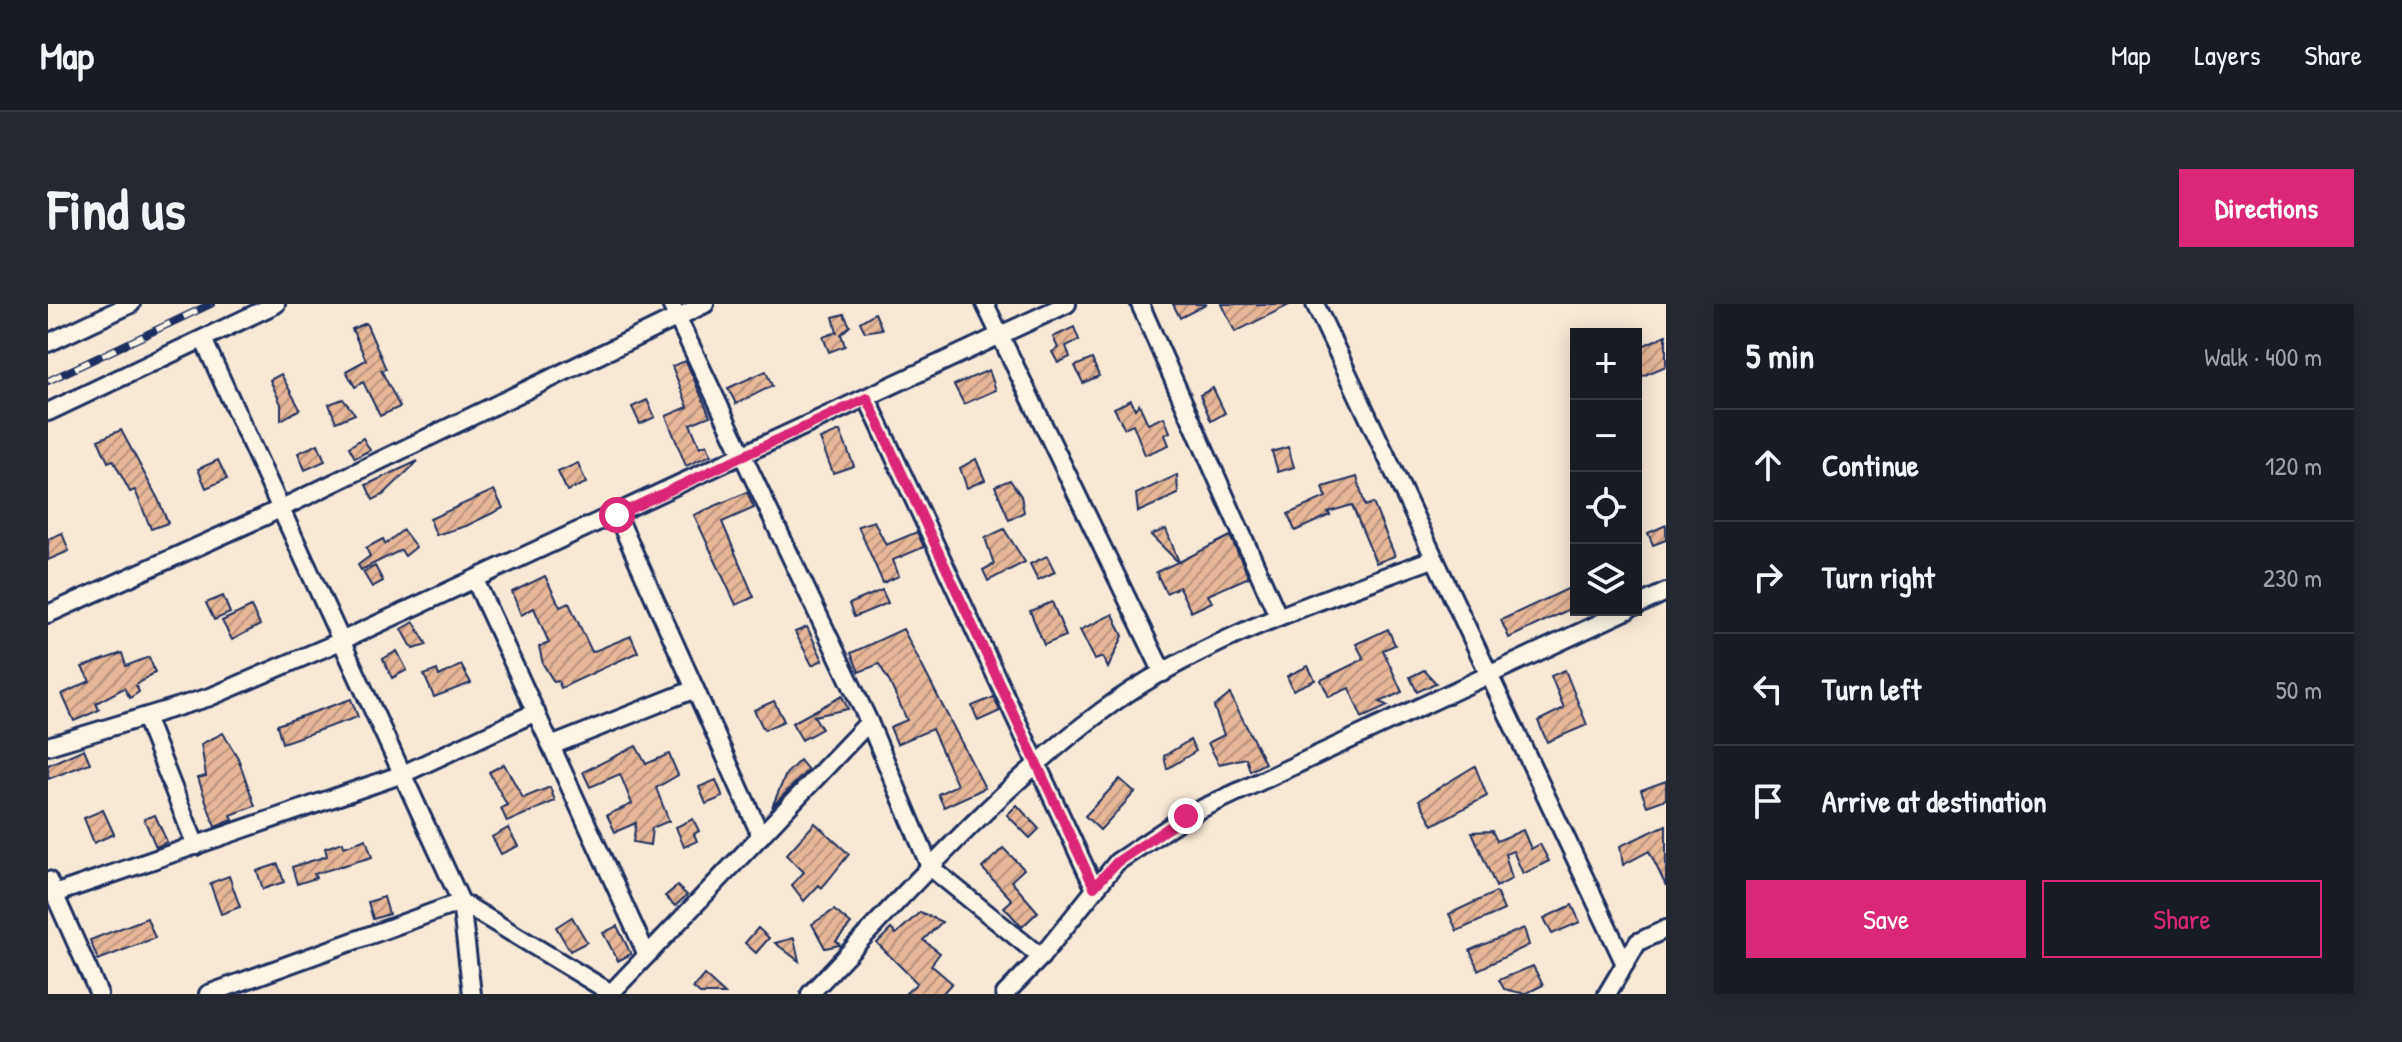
<!DOCTYPE html>
<html lang="en">
<head>
<meta charset="utf-8">
<style>
	:root { --surface:#171b24; --page:#242831; --text:#f1f3f6; --muted:#9ea1a6; --line:#363941; --accent:#db2777 }
	body { margin:0; font-family:"Patrick Hand",sans-serif; background:var(--page); color:var(--text) }
	.controls { position:absolute; right:24px; top:24px; display:grid; overflow:hidden; border-radius:0px; box-shadow:0 4px 20px #0003 }
	.controls button { width:72px; height:72px; display:grid; place-items:center; padding:0; border:0; border-bottom:2px solid var(--line); background:var(--surface); color:var(--text); font:40px sans-serif }
	.stop { position:absolute; width:24px; height:24px; margin:-18px; border:6px solid #db2777; border-radius:50%; background:#fff }
	.stop.end { background:#db2777; border-color:#fff; box-shadow:0 2px 8px #0008 }
	.list { margin:0; padding:0; list-style:none }
	h2 { display:flex; justify-content:space-between; align-items:center; height:104px; margin:0; padding:0 32px; font-size:34px }
	h2 small { font-size:26px; font-weight:400; color:var(--muted) }
	.list li { display:grid; grid-template-columns:52px 1fr auto; gap:24px; align-items:center; box-sizing:border-box; height:112px; padding:0 32px; border-top:2px solid var(--line) }
	.list b { display:block; font-size:30px; white-space:nowrap }
	.list em { font-size:26px; font-style:normal; color:var(--muted) }
	.actions { display:flex; gap:16px; padding:24px 32px }
	.actions a { flex:1; padding:18px 0; border:2px solid var(--accent); border-radius:0px; text-align:center; font-size:28px; color:var(--accent) }
	.actions .main { background:var(--accent); color:#fff }
	.icon { flex:none; width:44px; height:44px; fill:none; stroke:currentColor; stroke-width:2; stroke-linecap:round; stroke-linejoin:round }
	.map { position:relative; flex:none; width:1618px; height:690px; overflow:hidden; border-radius:0px }
	header { display:flex; align-items:center; gap:48px; box-sizing:border-box; height:112px; padding:0 40px; background:var(--surface); border-bottom:2px solid var(--line) }
	header strong { font-size:38px }
	nav { display:flex; gap:44px; margin-inline-start:auto; font-size:28px }
	.intro { display:flex; align-items:center; justify-content:space-between; box-sizing:border-box; height:192px; padding:0 48px }
	h1 { margin:0; font-size:56px }
	.button { padding:20px 36px; border-radius:0px; background:var(--accent); color:#fff; font-size:28px; font-weight:700 }
	main { display:flex; gap:48px; padding:0 48px }
	aside { flex:1; background:var(--surface); border-radius:0px; box-shadow:0 4px 20px #0003 }
	.map>svg:first-child { display:block }
</style>
</head>
<body>
<header>
<strong>Map</strong>
<nav><a>Map</a><a>Layers</a><a>Share</a></nav>
</header>
<div class="intro"><h1>Find us</h1><a class="button">Directions</a></div>
<main>
<div class="map">
<svg width="1618" height="690" viewBox="0 0 1618 690">
	<defs>
		<pattern id="building-hatch" width="6" height="6" patternUnits="userSpaceOnUse" patternTransform="scale(2)"><rect width="6" height="6" fill="#e7b798"/><path d="M-1 1l2-2M0 6l6-6M5 7l2-2" fill="none" stroke="#ba957f"/></pattern>
	</defs>
	<rect width="100%" height="100%" fill="#f8e9d6"/>
	<filter id="ink" filterUnits="userSpaceOnUse"><feTurbulence type="fractalNoise" baseFrequency=".0125" numOctaves="2"/><feDisplacementMap in="SourceGraphic" scale="16" xChannelSelector="R" yChannelSelector="G"/><feConvolveMatrix kernelMatrix="1 2 1 2 8 2 1 2 1" color-interpolation-filters="sRGB"/></filter>
	<g filter="url(#ink)">
		<g fill="url(#building-hatch)" stroke="#1b2f5e" stroke-width="2">
			<polygon points="1125,0 1159,0 1132,14"/>
			<polygon points="1174,0 1243,0 1187,28"/>
			<polygon points="827,9 834,25 817,28 812,18"/>
			<polygon points="796,10 802,22 793,30 797,42 781,48 775,33 789,28 785,13"/>
			<polygon points="318,19 338,65 333,66 352,103 332,112 315,78 307,83 298,67 318,56 304,25"/>
			<polygon points="1026,23 1031,36 1018,42 1022,53 1010,59 1004,48 1010,44 1005,33"/>
			<polygon points="1618,31 1618,62 1592,73 1588,64 1588,45"/>
			<polygon points="1044,55 1051,72 1035,79 1027,62"/>
			<polygon points="638,57 662,112 642,120 652,143 659,140 663,151 638,162 618,112 640,103 624,62"/>
			<polygon points="941,66 948,86 916,100 906,81"/>
			<polygon points="718,67 724,82 688,100 680,84"/>
			<polygon points="233,70 252,105 233,116 233,100 222,76"/>
			<polygon points="1165,84 1177,109 1163,117 1152,91"/>
			<polygon points="295,95 307,110 288,118 281,100"/>
			<polygon points="599,96 607,113 592,120 584,103"/>
			<polygon points="1083,96 1087,105 1091,100 1100,120 1116,113 1122,128 1117,131 1121,141 1097,151 1085,120 1076,124 1066,104"/>
			<polygon points="73,126 110,195 120,219 103,225 87,186 82,188 65,156 60,158 50,136"/>
			<polygon points="792,127 806,162 785,169 772,135"/>
			<polygon points="315,134 322,146 307,154 301,143"/>
			<polygon points="270,140 277,157 257,166 250,149"/>
			<polygon points="1240,143 1246,163 1230,168 1224,148"/>
			<polygon points="928,155 937,176 919,184 912,164"/>
			<polygon points="170,156 179,175 158,184 150,165"/>
			<polygon points="370,157 335,191 325,196 318,181"/>
			<polygon points="530,159 538,179 519,187 510,168"/>
			<polygon points="1129,171 1130,190 1090,208 1088,190"/>
			<polygon points="1309,173 1317,202 1325,199 1347,252 1328,259 1304,201 1280,208 1282,211 1247,227 1240,210 1278,193 1275,183"/>
			<polygon points="962,176 973,192 976,208 961,216 947,182"/>
			<polygon points="446,186 455,204 418,222 388,231 382,215"/>
			<polygon points="699,188 706,204 674,218 706,293 688,301 646,211"/>
			<polygon points="826,217 838,241 869,228 876,243 845,256 851,272 835,279 810,222"/>
			<polygon points="1618,221 1618,236 1605,241 1600,229"/>
			<polygon points="956,225 977,258 940,277 935,266 946,260 937,234"/>
			<polygon points="1118,225 1131,258 1182,232 1201,273 1160,291 1164,298 1143,308 1131,283 1118,289 1108,268 1130,258 1103,231"/>
			<polygon points="355,226 368,243 357,252 353,246 313,266 310,261 322,252 318,244 335,235 337,240"/>
			<polygon points="14,229 21,247 0,256 0,235"/>
			<polygon points="999,252 1007,268 990,276 982,260"/>
			<polygon points="327,262 335,277 324,283 315,268"/>
			<polygon points="497,272 512,303 521,299 544,348 583,332 590,348 513,384 510,377 506,378 495,360 491,343 501,339 486,304 473,311 464,288"/>
			<polygon points="1528,281 1528,302 1461,334 1453,316"/>
			<polygon points="834,286 840,299 806,313 801,300"/>
			<polygon points="175,292 182,309 166,316 158,299"/>
			<polygon points="1004,298 1018,332 996,341 982,307"/>
			<polygon points="203,303 212,321 184,336 174,317"/>
			<polygon points="1065,310 1075,332 1060,364 1055,353 1047,356 1032,326"/>
			<polygon points="366,318 379,341 365,345 354,325"/>
			<polygon points="759,323 775,356 764,361 747,328"/>
			<polygon points="855,325 937,484 896,503 890,490 909,481 884,425 849,440 842,423 859,416 842,379 831,360 811,368 803,349"/>
			<polygon points="1340,325 1347,341 1335,346 1354,388 1332,398 1340,402 1314,414 1301,384 1281,393 1273,376 1316,355 1308,340"/>
			<polygon points="349,347 359,366 344,374 335,355"/>
			<polygon points="74,349 78,362 101,353 107,368 88,381 91,388 82,394 76,384 48,399 51,406 26,417 14,390 42,377 34,363"/>
			<polygon points="413,361 423,379 386,393 376,371 389,366 391,372"/>
			<polygon points="1260,362 1267,376 1245,386 1239,372"/>
			<polygon points="1376,366 1388,379 1369,388 1362,373"/>
			<polygon points="1517,366 1539,421 1499,438 1490,417 1516,404 1503,372"/>
			<polygon points="1182,390 1217,459 1202,467 1198,454 1171,460 1160,439 1176,431 1166,403"/>
			<polygon points="794,392 800,405 766,412 774,425 754,436 744,419"/>
			<polygon points="946,393 952,407 930,417 924,402"/>
			<polygon points="303,395 310,413 234,439 229,421"/>
			<polygon points="726,397 736,417 716,426 706,406"/>
			<polygon points="175,429 190,454 207,502 183,511 185,516 167,523 150,474 158,472 153,440"/>
			<polygon points="1142,436 1148,447 1119,465 1116,452"/>
			<polygon points="588,442 598,460 621,450 630,471 608,484 621,517 604,524 602,541 585,538 588,519 567,528 559,511 584,500 572,470 542,483 535,468"/>
			<polygon points="36,445 42,459 0,475 0,461"/>
			<polygon points="752,456 760,466 724,503 738,470"/>
			<polygon points="456,460 475,494 502,483 507,497 459,518 453,504 459,501 441,468"/>
			<polygon points="1427,462 1439,492 1385,521 1371,496"/>
			<polygon points="1072,475 1087,488 1052,526 1037,512"/>
			<polygon points="668,476 675,493 658,500 651,483"/>
			<polygon points="1618,477 1618,495 1599,502 1593,486"/>
			<polygon points="969,501 991,525 982,534 959,511"/>
			<polygon points="55,506 66,530 46,539 36,514"/>
			<polygon points="107,511 119,538 108,543 96,515"/>
			<polygon points="645,515 651,527 646,530 649,537 636,543 628,523"/>
			<polygon points="767,519 801,550 774,584 771,581 756,597 744,581 756,568 738,551"/>
			<polygon points="1618,521 1618,582 1601,547 1575,561 1572,542"/>
			<polygon points="460,524 470,542 453,550 444,533"/>
			<polygon points="1475,526 1483,545 1492,540 1501,557 1475,570 1465,547 1457,550 1464,575 1448,583 1424,528 1444,527 1449,537"/>
			<polygon points="318,535 324,553 266,570 268,574 249,580 244,563 279,552 277,544 295,538 296,543"/>
			<polygon points="955,544 976,565 963,577 990,608 974,623 956,603 964,596 934,564"/>
			<polygon points="230,560 236,578 215,585 209,567"/>
			<polygon points="181,572 192,603 173,610 162,579"/>
			<polygon points="629,582 639,591 627,602 617,592"/>
			<polygon points="1448,588 1456,606 1409,627 1401,610"/>
			<polygon points="336,593 341,610 325,615 320,598"/>
			<polygon points="1524,601 1532,618 1504,630 1496,614"/>
			<polygon points="786,606 803,620 788,637 792,641 777,644 764,620"/>
			<polygon points="872,608 894,618 875,636 892,649 883,661 904,679 894,690 857,690 869,679 829,639 843,625 848,630"/>
			<polygon points="524,613 539,638 522,647 508,623"/>
			<polygon points="99,614 107,634 50,656 42,636"/>
			<polygon points="569,622 583,650 570,657 555,629"/>
			<polygon points="710,624 721,634 708,649 697,639"/>
			<polygon points="1476,624 1481,641 1430,666 1422,646"/>
			<polygon points="746,634 751,657 727,639"/>
			<polygon points="1485,662 1495,681 1477,690 1456,685 1451,676"/>
			<polygon points="656,671 677,690 652,690 645,684"/>
		</g>
		<g fill="none" stroke-linecap="round" stroke-linejoin="round">
			<g stroke="#1b2f5e" stroke-width="22">
				<g id="street">
					<polyline points="623,0 821,418 882,563 993,653"/>
					<polyline points="937,0 1115,369"/>
					<polyline points="1092,0 1230,312"/>
					<polyline points="1267,0 1577,660"/>
					<polyline points="155,35 413,598 424,690"/>
					<polyline points="0,39 83,0"/>
					<polyline points="819,94 1046,583"/>
					<polyline points="0,108 228,0"/>
					<polyline points="569,211 713,532"/>
					<polyline points="427,276 599,651"/>
					<polyline points="1588,302 1618,288"/>
					<polyline points="0,310 215,213 657,0"/>
					<polyline points="97,413 148,542"/>
					<polyline points="0,442 162,393 293,337 1019,0"/>
					<polyline points="503,442 647,385"/>
					<polyline points="0,576 51,690"/>
					<polyline points="6,590 355,470 488,408"/>
					<polyline points="160,690 413,598 565,690"/>
					<polyline points="562,690 821,418"/>
					<path d="M762 690C853 594 948 486 1054 407 1148 337 1276 295 1385 255"/>
					<polyline points="957,690 993,653 1069,558 1138,512 1580,306"/>
					<polyline points="1559,690 1590,638 1618,625"/>
				</g>
			</g>
			<use href="#street" stroke="#fcf5e5" stroke-width="16"/>
			<g stroke="#1b2f5e" stroke-width="8">
				<polyline id="rail" points="0,77 163,0"/>
			</g>
			<use href="#rail" stroke="#fcf5e5" stroke-width="5" stroke-dasharray="15" stroke-linecap="butt"/>
		</g>
	</g>
	<g fill="none" stroke-linecap="round" stroke-linejoin="round" filter="url(#ink)">
		<polyline stroke="#db2777" stroke-width="10" points="569,211 819,94 1046,583 1069,558 1138,512"/>
	</g>
</svg>
<div class="controls">
<button>+</button>
<button>−</button>
<button><svg class="icon" aria-label="locate" viewBox="0 0 24 24"><circle cx="12" cy="12" r="6"/><path d="M12 2v4M12 18v4M2 12h4M18 12h4"/></svg></button>
<button><svg class="icon" aria-label="layers" viewBox="0 0 24 24"><path d="M12 4l9 5-9 5-9-5zM3 14l9 5 9-5"/></svg></button>
</div>
<div class="stop" style="left:569px;top:211px"></div>
<div class="stop end" style="left:1138px;top:512px"></div>
</div>
<aside>
<h2>5 min<small>Walk · 400 m</small></h2>
<ul class="list">
<li><svg class="icon" aria-label="ahead" viewBox="0 0 24 24"><path d="M12 20V5M6 11l6-6 6 6"/></svg><div><b>Continue</b></div><em>120 m</em></li>
<li><svg class="icon" aria-label="right" viewBox="0 0 24 24"><path d="M7 20v-9h11M14 6l5 5-5 5"/></svg><div><b>Turn right</b></div><em>230 m</em></li>
<li><svg class="icon" aria-label="left" viewBox="0 0 24 24"><path d="M17 20v-9H6M10 6l-5 5 5 5"/></svg><div><b>Turn left</b></div><em>50 m</em></li>
<li><svg class="icon" aria-label="arrive" viewBox="0 0 24 24"><path d="M6 21V4h12l-3 4 3 4H6"/></svg><div><b>Arrive at destination</b></div></li>
</ul>
<div class="actions"><a class="main">Save</a><a>Share</a></div>
</aside>
</main>
</body>
</html>
